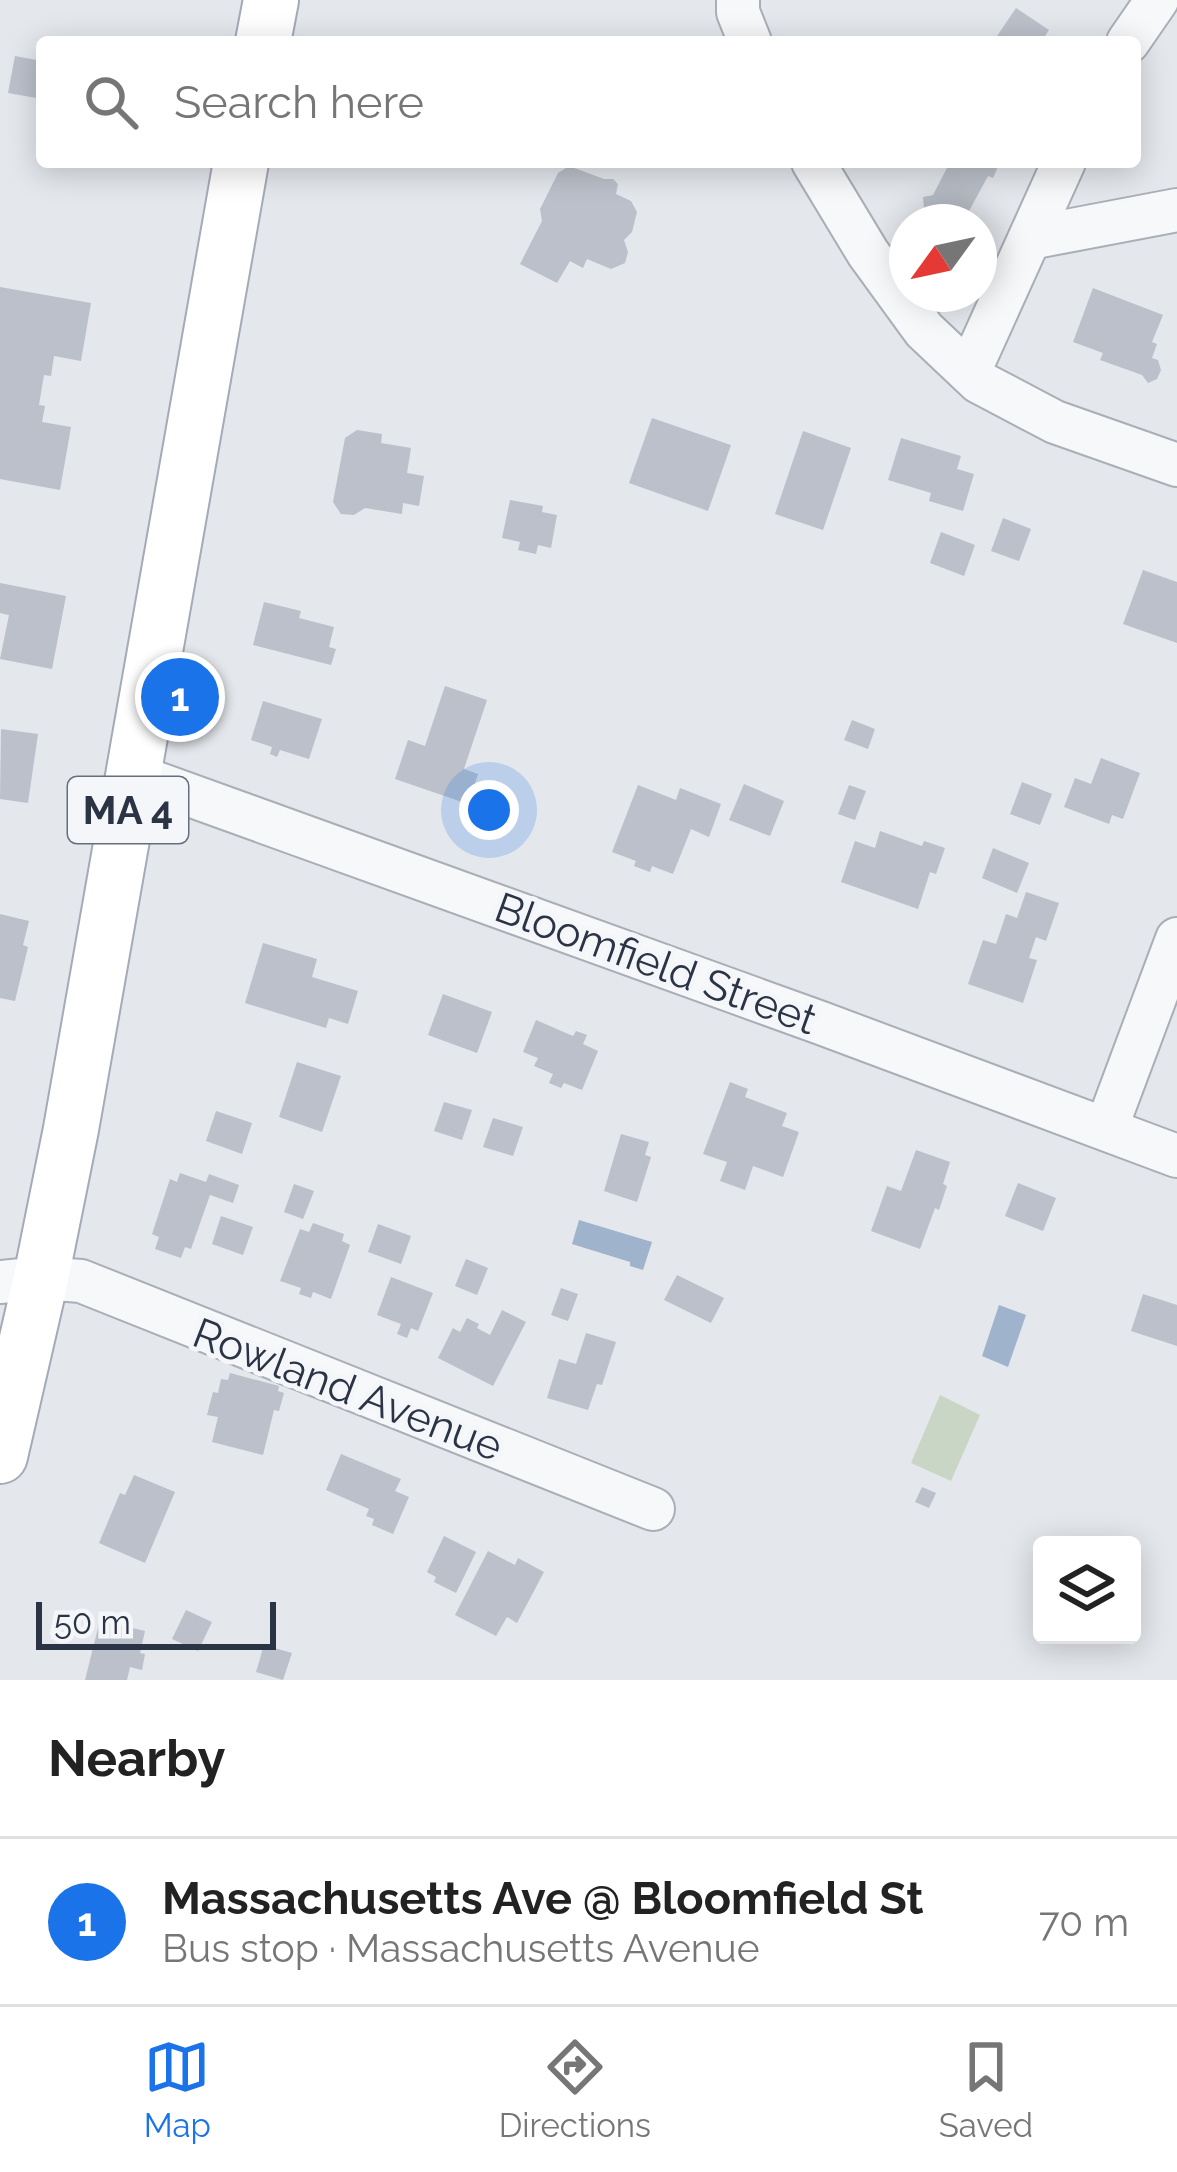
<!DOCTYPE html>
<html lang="en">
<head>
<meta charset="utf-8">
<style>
	:root { --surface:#fff; --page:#f6f6f6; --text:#222; --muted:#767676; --line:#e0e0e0; --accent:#1a73e8 }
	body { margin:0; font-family:Raleway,sans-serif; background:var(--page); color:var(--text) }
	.controls { position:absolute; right:36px; bottom:36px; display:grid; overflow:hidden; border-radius:12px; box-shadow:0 6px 30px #0003 }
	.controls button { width:108px; height:108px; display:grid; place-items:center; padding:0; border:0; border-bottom:3px solid var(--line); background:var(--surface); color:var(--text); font:60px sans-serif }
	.compass { position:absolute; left:889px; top:204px; width:108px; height:108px; border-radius:50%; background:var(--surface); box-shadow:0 6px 30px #0003; rotate:237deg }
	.scale { position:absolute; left:36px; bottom:30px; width:240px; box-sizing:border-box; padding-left:12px; border:6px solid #2b3445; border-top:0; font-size:33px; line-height:42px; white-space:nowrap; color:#2b3445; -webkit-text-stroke:9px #f4f6f9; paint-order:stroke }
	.you { position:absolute; left:489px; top:810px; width:42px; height:42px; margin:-30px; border:9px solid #fff; border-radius:50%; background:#1a73e8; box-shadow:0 0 0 18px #1a73e833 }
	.badge { display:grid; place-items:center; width:78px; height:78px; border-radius:50%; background:var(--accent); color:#fff; font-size:39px; font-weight:700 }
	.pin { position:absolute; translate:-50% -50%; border:6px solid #fff; box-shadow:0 3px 12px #0006 }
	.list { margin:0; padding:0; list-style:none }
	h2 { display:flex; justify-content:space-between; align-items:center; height:156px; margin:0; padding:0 48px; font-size:51px }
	h2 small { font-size:39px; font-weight:400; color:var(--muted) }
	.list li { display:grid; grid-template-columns:78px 1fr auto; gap:36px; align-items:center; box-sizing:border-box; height:168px; padding:0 48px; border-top:3px solid var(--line) }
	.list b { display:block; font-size:45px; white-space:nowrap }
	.list p { margin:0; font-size:39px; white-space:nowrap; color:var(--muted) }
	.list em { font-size:39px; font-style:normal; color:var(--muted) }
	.icon { flex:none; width:66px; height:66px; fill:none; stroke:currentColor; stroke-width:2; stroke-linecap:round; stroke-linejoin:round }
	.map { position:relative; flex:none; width:1177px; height:1680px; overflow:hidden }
	.search { position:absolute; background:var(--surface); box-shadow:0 6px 30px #0003; left:36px; right:36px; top:36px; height:132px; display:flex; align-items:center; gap:30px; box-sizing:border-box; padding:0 42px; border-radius:12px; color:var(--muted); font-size:45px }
	.sheet { height:324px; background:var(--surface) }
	nav { display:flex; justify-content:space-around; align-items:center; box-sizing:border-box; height:168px; border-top:3px solid var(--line); background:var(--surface); font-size:33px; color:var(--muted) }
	nav a { display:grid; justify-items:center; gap:6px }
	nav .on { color:var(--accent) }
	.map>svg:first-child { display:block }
</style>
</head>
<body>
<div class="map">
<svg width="1177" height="1680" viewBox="0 0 1177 1680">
	<rect width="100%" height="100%" fill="#e4e7ec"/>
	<polygon fill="#c9d6c5" points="940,1395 980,1415 951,1481 911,1463"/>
	<g fill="#9fb4cc">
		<polygon points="579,1220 652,1242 643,1270 630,1266 630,1262 572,1244"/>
		<polygon points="999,1305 1026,1315 1008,1367 982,1356"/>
	</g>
	<g fill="#bbc0ca">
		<polygon points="1016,8 1049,30 1041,42 993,42"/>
		<polygon points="15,56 42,61 42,99 8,93"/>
		<polygon points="950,162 1000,162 993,178 988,176 969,211 964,208 965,222 925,220 923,197 933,195"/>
		<polygon points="569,166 604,179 613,179 618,184 616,194 631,201 637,212 632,232 624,240 628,252 625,263 611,269 587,259 583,268 570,261 557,283 520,264 542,221 540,209 558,173"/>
		<polygon points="0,287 91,303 81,361 54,356 51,376 44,375 39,405 45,406 42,422 71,427 60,490 0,479"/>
		<polygon points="1093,288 1163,315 1152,342 1157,344 1152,358 1158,360 1161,370 1157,379 1148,383 1142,375 1100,360 1103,353 1073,342"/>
		<polygon points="652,418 731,445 708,511 629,483"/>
		<polygon points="357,430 382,434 381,443 411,448 407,473 424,476 419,506 403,503 402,514 365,508 354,515 341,514 333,502 345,438"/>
		<polygon points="803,431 851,448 823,530 775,514"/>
		<polygon points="901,438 961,456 957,469 974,474 963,511 929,501 931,493 888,480"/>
		<polygon points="510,500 543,506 542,512 557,515 551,548 538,545 536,554 518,550 520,542 502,538"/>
		<polygon points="1003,518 1031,529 1019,561 991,551"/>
		<polygon points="941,532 975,545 964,576 930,563"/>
		<polygon points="1143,570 1177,582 1177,643 1123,624"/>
		<polygon points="0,583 66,596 52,669 0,659 9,615 0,613"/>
		<polygon points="264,602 301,611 299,618 334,627 329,647 336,649 331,665 253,645"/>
		<polygon points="445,686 487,700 464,769 478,774 468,804 395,779 408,740 425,746"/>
		<polygon points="263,701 322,719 309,759 280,750 277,757 270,754 272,747 251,740"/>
		<polygon points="852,720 875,729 868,749 844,740"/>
		<polygon points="1,729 38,734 28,803 0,799"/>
		<polygon points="1101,758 1140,773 1123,819 1112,815 1109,824 1064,807 1075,778 1091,784"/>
		<polygon points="1022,782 1052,794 1040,825 1010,814"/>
		<polygon points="744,784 784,801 770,836 729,820"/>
		<polygon points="638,785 676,800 680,788 721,804 709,837 691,829 673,874 652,866 650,872 634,866 636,861 612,852"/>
		<polygon points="849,785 866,791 855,820 838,814"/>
		<polygon points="880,831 922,846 924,841 945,848 936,874 930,872 918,909 841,882 855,841 875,848"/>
		<polygon points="993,848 1029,863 1017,893 982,878"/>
		<polygon points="1026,892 1059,903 1046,941 1036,937 1029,958 1037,960 1023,1003 968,984 983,940 996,944 1006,914 1017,918"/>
		<polygon points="0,914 29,921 23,945 28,947 15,1001 0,998"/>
		<polygon points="263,943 317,959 312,977 358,991 348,1024 329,1018 326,1028 245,1003"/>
		<polygon points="443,994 492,1012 477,1053 428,1035"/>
		<polygon points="536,1020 573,1036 576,1031 587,1035 583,1044 598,1051 582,1090 564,1083 561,1088 549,1083 553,1074 534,1066 538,1058 523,1052"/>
		<polygon points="297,1062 341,1076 322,1132 279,1117"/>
		<polygon points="730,1082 748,1089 745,1097 787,1113 782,1126 799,1132 783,1177 753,1166 745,1190 720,1181 727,1162 703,1154"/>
		<polygon points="444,1102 472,1110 462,1140 434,1131"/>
		<polygon points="216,1111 252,1123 242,1154 206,1141"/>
		<polygon points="493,1118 523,1127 513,1156 483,1147"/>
		<polygon points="621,1134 649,1142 645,1155 651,1157 637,1202 604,1191"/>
		<polygon points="916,1150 950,1162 943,1184 947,1186 939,1210 935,1208 920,1249 871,1231 887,1186 901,1191"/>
		<polygon points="180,1173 206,1182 209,1174 239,1185 233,1203 210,1195 191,1249 185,1247 181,1258 155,1249 159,1237 152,1234 170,1179 177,1182"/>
		<polygon points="1018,1183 1056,1198 1043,1231 1005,1216"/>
		<polygon points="294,1184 314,1191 303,1219 284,1212"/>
		<polygon points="221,1216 253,1227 243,1255 212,1244"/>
		<polygon points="313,1223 344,1234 342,1241 350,1245 331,1299 313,1292 311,1298 299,1294 301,1288 280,1281 300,1229 309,1232"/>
		<polygon points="378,1224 411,1236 401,1264 368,1252"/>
		<polygon points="466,1259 488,1268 477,1295 455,1286"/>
		<polygon points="677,1275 724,1298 711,1323 664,1300"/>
		<polygon points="391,1277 433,1293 418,1331 411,1328 407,1338 397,1334 401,1324 377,1315"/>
		<polygon points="561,1288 578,1294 568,1321 551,1315"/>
		<polygon points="1143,1294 1177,1305 1177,1346 1131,1331"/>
		<polygon points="502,1310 526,1322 493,1386 438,1358 453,1328 460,1332 467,1318 479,1324 477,1328 490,1335"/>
		<polygon points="586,1333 616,1342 602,1385 597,1384 588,1410 547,1398 559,1359 576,1364"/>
		<polygon points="230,1373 279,1386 278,1391 284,1393 279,1411 274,1410 263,1455 212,1442 218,1417 207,1415 213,1392 218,1393 221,1379 228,1380"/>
		<polygon points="341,1454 401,1479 395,1491 409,1497 393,1534 372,1525 374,1519 366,1516 369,1509 326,1490"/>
		<polygon points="134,1475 175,1492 145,1563 99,1543 120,1493 125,1495"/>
		<polygon points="922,1487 936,1493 929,1508 915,1502"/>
		<polygon points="444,1536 476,1552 456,1593 434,1582 436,1577 427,1572"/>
		<polygon points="488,1551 515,1565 518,1558 544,1572 517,1623 507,1617 496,1636 455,1615"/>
		<polygon points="186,1610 212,1622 198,1651 172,1639"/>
		<polygon points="100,1620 145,1631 140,1653 145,1654 142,1670 130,1667 127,1680 85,1680"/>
		<polygon points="264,1645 292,1653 283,1680 256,1672"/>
	</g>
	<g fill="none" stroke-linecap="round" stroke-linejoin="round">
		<g stroke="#a9aeb7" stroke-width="46">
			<g id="minor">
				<polyline points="738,0 738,12 750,42"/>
				<polyline points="1128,42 1157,0"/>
				<polyline points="813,162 868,253 924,330 979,382 1055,422 1177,465"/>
				<polyline points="1030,238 1177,210"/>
				<polyline points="969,372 1064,162"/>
				<polyline points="134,775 821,1023 1177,1156"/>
				<polyline points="1106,1129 1177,939"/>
				<polyline points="0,1282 41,1278 81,1281 653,1509"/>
			</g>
		</g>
		<g stroke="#a3abb8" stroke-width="58">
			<g id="major">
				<polyline points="263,42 271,0"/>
				<polyline points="0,1456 41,1278 71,1129 241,162"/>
			</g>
		</g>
		<use href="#minor" stroke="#f7f8fa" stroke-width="42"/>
		<use href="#major" stroke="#fff" stroke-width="54"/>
	</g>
	<g text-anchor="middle" stroke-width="10" stroke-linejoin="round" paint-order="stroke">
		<rect fill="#f4f6f9" stroke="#676e7b" stroke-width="3" x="68" y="777" width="120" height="66" rx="9"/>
		<g font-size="39" font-weight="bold" fill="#2b3445">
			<text x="128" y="824">MA 4</text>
		</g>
		<g font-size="42" fill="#2b3445" stroke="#f4f6f9">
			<text transform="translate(656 963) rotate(20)" y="15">Bloomfield Street</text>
			<text transform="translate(348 1389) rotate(21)" y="15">Rowland Avenue</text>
		</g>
	</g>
</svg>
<div class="controls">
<button><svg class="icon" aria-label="layers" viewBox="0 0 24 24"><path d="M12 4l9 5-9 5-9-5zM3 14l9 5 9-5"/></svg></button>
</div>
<svg class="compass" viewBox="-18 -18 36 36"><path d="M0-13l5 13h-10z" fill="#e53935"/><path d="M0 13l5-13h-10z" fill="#767676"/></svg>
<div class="scale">50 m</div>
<div class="you"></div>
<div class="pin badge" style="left:180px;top:697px">1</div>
<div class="search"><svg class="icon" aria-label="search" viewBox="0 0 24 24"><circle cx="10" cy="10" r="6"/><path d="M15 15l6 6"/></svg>Search here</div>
</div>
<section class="sheet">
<h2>Nearby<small></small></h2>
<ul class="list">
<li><span class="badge">1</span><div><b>Massachusetts Ave @ Bloomfield St</b><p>Bus stop · Massachusetts Avenue</p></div><em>70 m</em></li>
</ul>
</section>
<nav>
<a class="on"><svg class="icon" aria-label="map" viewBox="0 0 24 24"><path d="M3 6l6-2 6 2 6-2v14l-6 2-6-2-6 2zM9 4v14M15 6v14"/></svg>Map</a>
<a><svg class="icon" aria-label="directions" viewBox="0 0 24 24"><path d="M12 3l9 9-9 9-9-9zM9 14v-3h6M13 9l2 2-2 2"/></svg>Directions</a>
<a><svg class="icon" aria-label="saved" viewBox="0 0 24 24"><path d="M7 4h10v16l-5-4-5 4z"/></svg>Saved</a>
</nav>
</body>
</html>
